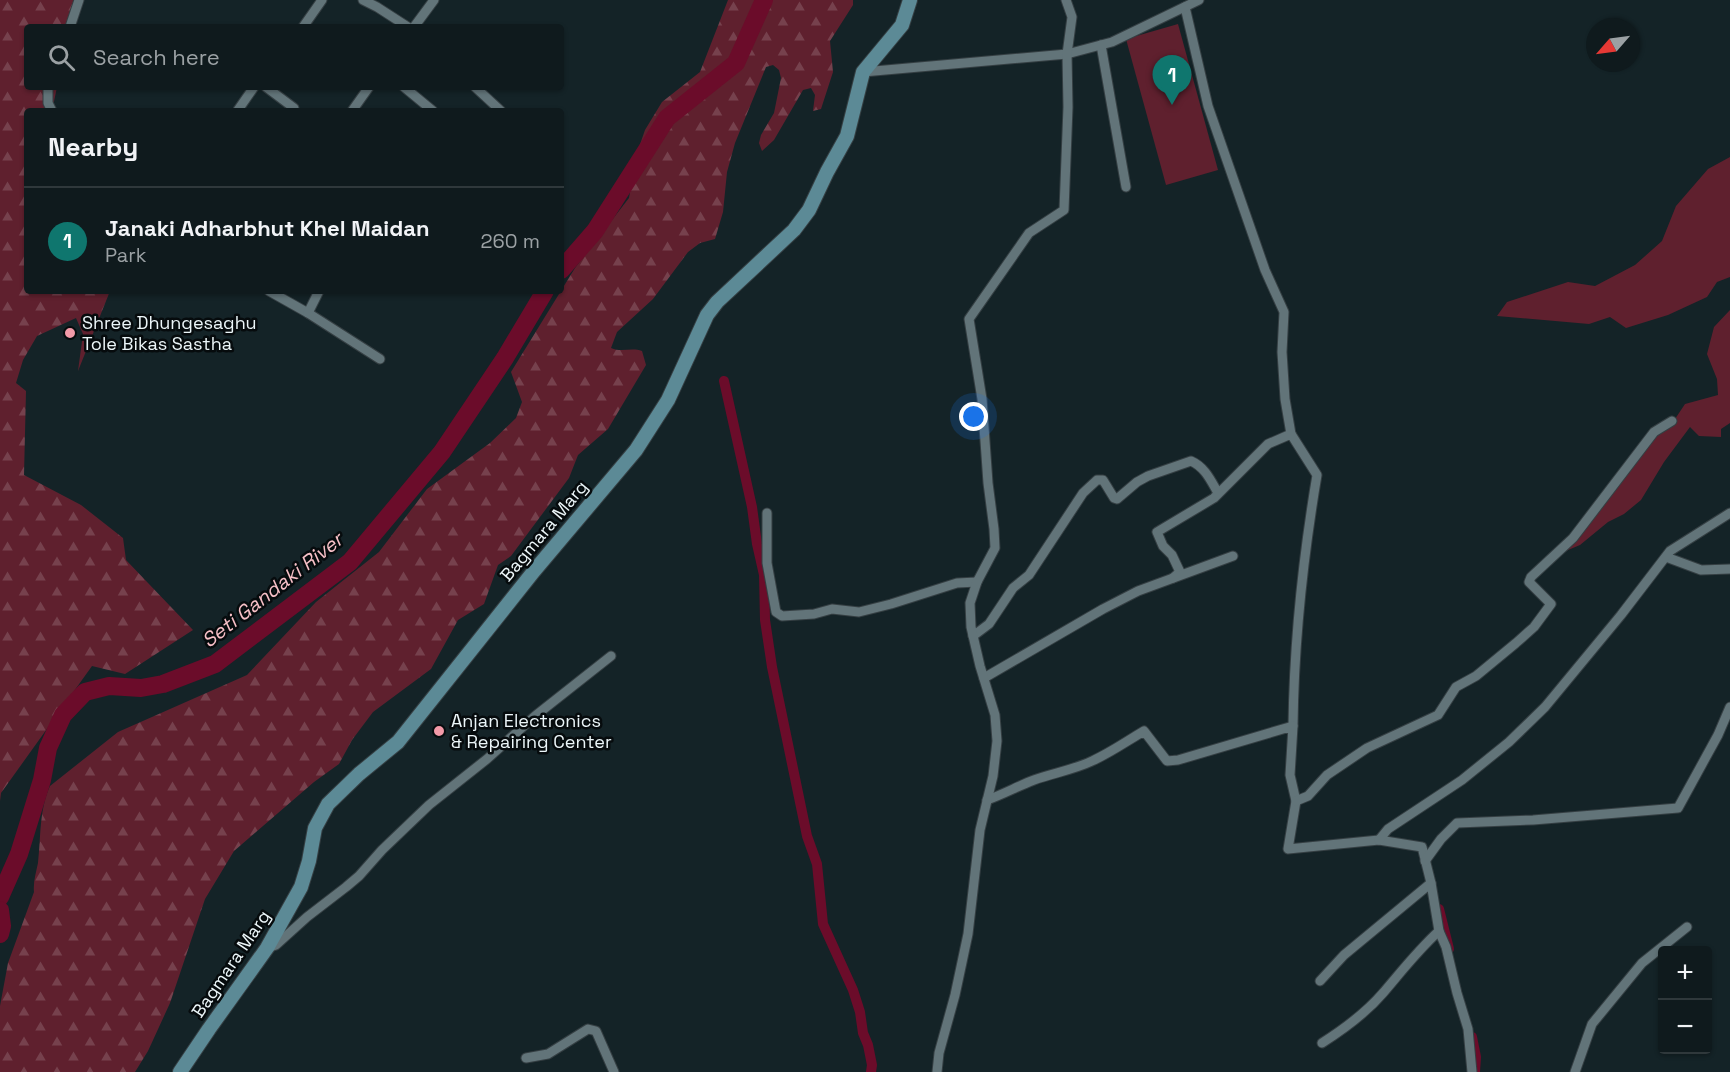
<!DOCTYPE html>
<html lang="en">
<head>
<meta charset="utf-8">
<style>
	:root { --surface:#0f1a1d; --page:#1d272a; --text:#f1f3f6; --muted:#9ba1a4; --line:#2f383b; --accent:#0f766e }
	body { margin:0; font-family:"Space Grotesk",sans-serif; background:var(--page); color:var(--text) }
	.controls { position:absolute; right:18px; bottom:18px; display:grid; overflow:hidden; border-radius:6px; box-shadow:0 2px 4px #0004 }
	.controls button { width:54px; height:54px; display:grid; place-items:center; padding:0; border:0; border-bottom:2px solid var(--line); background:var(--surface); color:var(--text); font:30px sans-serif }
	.compass { position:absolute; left:1586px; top:18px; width:54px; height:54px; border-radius:50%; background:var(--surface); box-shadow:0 2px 4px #0004; rotate:242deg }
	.you { position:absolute; left:974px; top:417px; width:21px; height:21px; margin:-15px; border:4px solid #fff; border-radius:50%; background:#1a73e8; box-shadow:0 0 0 9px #1a73e833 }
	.badge { display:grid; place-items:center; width:39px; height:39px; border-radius:50%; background:var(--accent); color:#fff; font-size:20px; font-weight:700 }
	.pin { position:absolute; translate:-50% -50px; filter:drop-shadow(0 2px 3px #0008) }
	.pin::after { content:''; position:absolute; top:32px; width:21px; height:18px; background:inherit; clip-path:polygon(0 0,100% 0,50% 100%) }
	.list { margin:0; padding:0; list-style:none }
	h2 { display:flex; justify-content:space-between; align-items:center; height:78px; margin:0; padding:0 24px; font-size:26px }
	h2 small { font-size:20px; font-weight:400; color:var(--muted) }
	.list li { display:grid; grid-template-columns:39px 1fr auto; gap:18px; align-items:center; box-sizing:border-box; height:108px; padding:0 24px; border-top:2px solid var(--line) }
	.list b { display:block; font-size:22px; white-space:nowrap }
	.list p { margin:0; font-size:20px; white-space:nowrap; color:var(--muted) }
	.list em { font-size:20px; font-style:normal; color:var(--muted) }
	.icon { flex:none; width:33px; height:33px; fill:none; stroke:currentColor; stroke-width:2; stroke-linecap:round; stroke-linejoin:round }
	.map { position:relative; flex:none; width:1730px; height:1072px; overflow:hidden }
	.search { position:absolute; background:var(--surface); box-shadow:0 2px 4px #0004; left:24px; top:24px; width:540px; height:66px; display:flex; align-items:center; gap:15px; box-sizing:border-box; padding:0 21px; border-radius:6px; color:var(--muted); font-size:22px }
	.panel { position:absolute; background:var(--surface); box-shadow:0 2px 4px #0004; left:24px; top:108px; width:540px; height:186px; border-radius:6px }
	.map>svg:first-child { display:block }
</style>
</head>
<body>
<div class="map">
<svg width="1730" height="1072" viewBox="0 0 1730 1072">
	<defs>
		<pattern id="forest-firs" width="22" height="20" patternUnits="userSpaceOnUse" patternTransform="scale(1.5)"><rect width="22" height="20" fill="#5f202e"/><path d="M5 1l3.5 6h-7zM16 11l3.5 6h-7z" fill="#76414d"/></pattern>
	</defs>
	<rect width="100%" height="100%" fill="#142327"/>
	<g fill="#5f202e">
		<polygon points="1178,24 1218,170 1166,185 1126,39"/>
		<polygon points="1730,157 1730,277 1717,282 1707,297 1668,315 1626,328 1610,317 1589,324 1497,316 1507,302 1568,282 1595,286 1635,265 1662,241 1676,206 1708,169"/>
		<polygon points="1730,310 1730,423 1721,429 1721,437 1699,436 1690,427 1664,462 1641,500 1624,514 1608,522 1580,545 1561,553 1655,435 1671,425 1685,404 1718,395 1717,379 1707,354 1714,327"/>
	</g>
	<g fill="url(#forest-firs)">
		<polygon points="0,0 80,0 73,27 27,27 27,87 57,87 52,111 27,111 27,291 110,291 78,371 83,334 76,318 37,336 23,360 16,383 26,391 24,475 81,505 123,538 126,560 193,630 125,674 92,666 1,793 0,801"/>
		<path d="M728 0H853V5L830 41 833 72 821 109 813 111 815 95 811 88 803 90 774 140 762 151 759 143 761 135 774 113 781 78 779 70 773 65 766 67 735 143 727 172 723 212 715 239 700 243 688 252 653 299 617 332 611 348C622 353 631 347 642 351L646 365 608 429 578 455 569 478 511 556 498 565 484 604 458 620 431 669 373 712 352 740 339 764 314 782 234 851 205 899 170 1003 148 1051 135 1072H0V1006L8 963 34 892C33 882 36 873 38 863 41 838 39 810 50 786L118 732 247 675 316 602 379 552 427 489 490 443 516 418 522 402 511 372 575 268 629 198 637 153 645 130 662 102 700 72Z"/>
	</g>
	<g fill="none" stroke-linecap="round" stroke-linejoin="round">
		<g stroke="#6b0c2a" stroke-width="10">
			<polyline points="724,381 752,507 757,544 764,575 765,620 772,667 807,836 817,864 823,924 853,990 860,1012 863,1033 868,1045 872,1065 871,1072"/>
			<polyline points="1439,909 1449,949"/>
			<polyline points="1472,1037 1476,1057 1475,1072"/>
		</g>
		<g stroke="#6b0c2a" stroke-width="18">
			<polyline points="561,270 595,231 667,118 736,63 764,0"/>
			<polyline points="0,897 19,854 42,780 48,748 63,715 85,692 109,686 141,688 163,684 215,664 350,562 442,452 505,358 545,291"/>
			<polyline points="0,910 2,926 0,934"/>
		</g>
		<g stroke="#353f43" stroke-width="11">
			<g id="minor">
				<polyline points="363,0 377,7 408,27"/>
				<polyline points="1185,7 1208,106 1265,270 1284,312 1282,352 1285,399 1291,434"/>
				<polyline points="70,27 79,0"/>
				<polyline points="303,27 322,0"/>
				<polyline points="414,27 434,0"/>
				<polyline points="1101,45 1126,187"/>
				<polyline points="863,72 1067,54 1112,42 1199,0"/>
				<polyline points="48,87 48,103 52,111"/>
				<polyline points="266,87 294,108"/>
				<polyline points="404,87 433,111"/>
				<polyline points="475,87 501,111"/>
				<polyline points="240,111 238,110 254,87"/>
				<polyline points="352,111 369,87"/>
				<polyline points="269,291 308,313 380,359"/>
				<polyline points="308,313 319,291"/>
				<polyline points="767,513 767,563 776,612 782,616 814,614 832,609 859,612 891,604 957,583 977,582"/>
				<polyline points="1666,557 1701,570 1730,569"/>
				<path d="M1173 578 1180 572 1172 555 1163 546 1157 532 1214 498 1268 444 1291 434 1317 475C1303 558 1294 642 1293 726"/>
				<path d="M973 636 989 624 1013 588 1029 575 1083 493 1097 480H1103L1114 498 1117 499 1137 482 1148 476 1191 461C1205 467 1211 481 1218 493"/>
				<polyline points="984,678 1103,609 1138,591 1233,556"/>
				<path d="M987 800C1004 794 1018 786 1034 780 1053 773 1073 770 1092 761 1110 753 1127 741 1144 731L1167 761 1178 760 1293 726 1290 775 1296 801 1288 849 1379 840 1422 847 1431 883 1439 931 1446 947 1457 993 1468 1029 1472 1072"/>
				<polyline points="1296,801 1308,796 1327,775 1367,748 1438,715 1456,687 1476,676 1516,643 1534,627 1551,604 1529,582 1531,577 1573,538 1654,432 1672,421"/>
				<polyline points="1379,840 1388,829 1462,780 1509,742 1545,707 1621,615 1670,551 1730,513"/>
				<polyline points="1425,861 1441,839 1457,823 1533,820 1678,808 1718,735 1730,707"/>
				<polyline points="267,948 276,945 307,917 346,887 359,876 382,850 429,805 487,759 535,716 611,656"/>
				<polyline points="1320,981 1344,955 1431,883"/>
				<path d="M1322 1043C1344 1029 1365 1014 1383 993 1401 972 1418 950 1439 931"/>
				<polyline points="526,1058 548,1054 588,1029 596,1031 614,1072"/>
				<polyline points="937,1072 939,1053 955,995 968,934 980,830 993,776 997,741 995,715 980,666 971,627 970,603 977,582 995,548 994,529 988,483 982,399 969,319 1029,233 1064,210 1068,107 1067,54 1072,17 1066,0"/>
				<polyline points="1575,1072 1592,1024 1642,963 1687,927"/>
			</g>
		</g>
		<g stroke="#353f43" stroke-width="16">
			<polyline id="secondary" points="180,1072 209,1029 267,948 301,887 309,861 315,828 328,804 359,774 398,742 534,571 636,450 668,400 707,315 717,302 794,230 809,210 827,172 847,136 863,72 902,25 910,0"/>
		</g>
		<use href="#minor" stroke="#627479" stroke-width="9"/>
		<use href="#secondary" stroke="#5c8a96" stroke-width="14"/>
	</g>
	<g fill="#f39aa8" stroke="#060b0d" stroke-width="2">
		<circle cx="70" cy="333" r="6"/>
		<circle cx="439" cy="731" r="6"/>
	</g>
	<g text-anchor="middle" stroke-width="5" stroke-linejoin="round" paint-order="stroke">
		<g font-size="18" fill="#ecf6f9" stroke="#060b0d" text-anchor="start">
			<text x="82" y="329">Shree Dhungesaghu<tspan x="82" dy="21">Tole Bikas Sastha</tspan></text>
			<text x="451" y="727">Anjan Electronics<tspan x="451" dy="21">&amp; Repairing Center</tspan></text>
		</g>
		<g font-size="18" fill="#ecf6f9" stroke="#060b0d">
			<text transform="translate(544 531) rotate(-50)" y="6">Bagmara Marg</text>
			<text transform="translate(231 964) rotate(-56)" y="6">Bagmara Marg</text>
		</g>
		<g font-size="20" font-style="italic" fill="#f8c1c8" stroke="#060b0d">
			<text transform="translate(272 590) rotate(-38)" y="7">Seti Gandaki River</text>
		</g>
	</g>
</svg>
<div class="controls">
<button>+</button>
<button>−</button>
</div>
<svg class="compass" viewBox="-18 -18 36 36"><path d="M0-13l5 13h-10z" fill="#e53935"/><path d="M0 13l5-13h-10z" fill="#9ba1a4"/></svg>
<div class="you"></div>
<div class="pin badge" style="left:1172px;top:105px">1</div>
<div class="search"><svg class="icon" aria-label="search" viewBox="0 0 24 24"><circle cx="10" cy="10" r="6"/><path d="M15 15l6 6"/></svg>Search here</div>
<section class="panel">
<h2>Nearby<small></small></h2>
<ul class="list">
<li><span class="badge">1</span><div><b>Janaki Adharbhut Khel Maidan</b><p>Park</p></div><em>260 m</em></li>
</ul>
</section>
</div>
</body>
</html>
